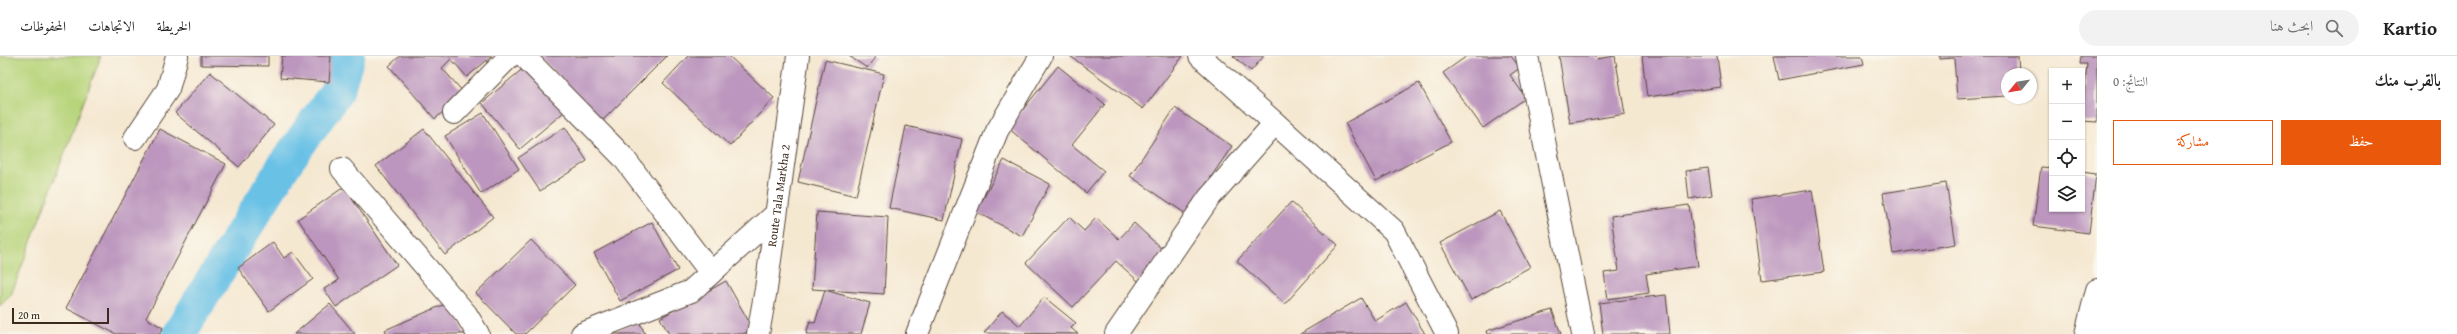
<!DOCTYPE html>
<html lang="ar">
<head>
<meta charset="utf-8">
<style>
	:root { --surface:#fff; --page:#f2f2f2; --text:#222; --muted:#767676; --line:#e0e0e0; --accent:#ea580c }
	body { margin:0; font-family:"Gentium Book Plus",Amiri,serif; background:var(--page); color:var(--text); direction:rtl }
	.controls { position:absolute; right:12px; top:12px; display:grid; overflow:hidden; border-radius:0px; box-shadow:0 1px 3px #0004 }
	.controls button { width:36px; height:36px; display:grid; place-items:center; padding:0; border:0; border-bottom:1px solid var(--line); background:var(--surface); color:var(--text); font:20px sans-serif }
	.compass { position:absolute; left:2001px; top:12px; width:36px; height:36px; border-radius:50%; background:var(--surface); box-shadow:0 1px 3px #0004; rotate:240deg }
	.scale { position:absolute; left:12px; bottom:10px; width:97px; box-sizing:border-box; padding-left:4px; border:2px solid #3b2a1e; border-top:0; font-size:11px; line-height:14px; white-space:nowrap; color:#3b2a1e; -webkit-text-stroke:3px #fbf7ec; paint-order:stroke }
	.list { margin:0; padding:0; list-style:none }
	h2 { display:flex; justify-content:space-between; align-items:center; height:52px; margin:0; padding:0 16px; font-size:17px }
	h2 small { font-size:13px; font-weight:400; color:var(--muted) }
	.actions { display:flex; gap:8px; padding:12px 16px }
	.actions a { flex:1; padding:9px 0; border:1px solid var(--accent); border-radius:0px; text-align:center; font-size:14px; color:var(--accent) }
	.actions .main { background:var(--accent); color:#fff }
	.icon { flex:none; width:22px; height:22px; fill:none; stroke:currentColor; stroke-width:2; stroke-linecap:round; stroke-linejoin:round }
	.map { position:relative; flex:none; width:2097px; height:278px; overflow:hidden; direction:ltr }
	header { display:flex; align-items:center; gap:24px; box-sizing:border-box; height:56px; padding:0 20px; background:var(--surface); border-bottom:1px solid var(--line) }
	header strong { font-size:19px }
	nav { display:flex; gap:22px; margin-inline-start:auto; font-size:14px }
	.search { width:280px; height:36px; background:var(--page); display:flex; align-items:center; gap:10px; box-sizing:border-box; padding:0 14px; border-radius:22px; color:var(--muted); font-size:15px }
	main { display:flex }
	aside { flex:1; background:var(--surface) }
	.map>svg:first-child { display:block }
</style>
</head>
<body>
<header>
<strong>Kartio</strong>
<div class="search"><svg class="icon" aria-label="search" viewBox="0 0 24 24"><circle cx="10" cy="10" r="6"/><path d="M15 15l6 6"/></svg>ابحث هنا</div>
<nav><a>الخريطة</a><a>الاتجاهات</a><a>المحفوظات</a></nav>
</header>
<main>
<aside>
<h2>بالقرب منك<small>النتائج: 0</small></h2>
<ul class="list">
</ul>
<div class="actions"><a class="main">حفظ</a><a>مشاركة</a></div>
</aside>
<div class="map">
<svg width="2097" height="278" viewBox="0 0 2097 278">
	<rect width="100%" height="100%" fill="#fbf7ec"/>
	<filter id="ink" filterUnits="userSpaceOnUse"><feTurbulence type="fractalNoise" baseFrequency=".025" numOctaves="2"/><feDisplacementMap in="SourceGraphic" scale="8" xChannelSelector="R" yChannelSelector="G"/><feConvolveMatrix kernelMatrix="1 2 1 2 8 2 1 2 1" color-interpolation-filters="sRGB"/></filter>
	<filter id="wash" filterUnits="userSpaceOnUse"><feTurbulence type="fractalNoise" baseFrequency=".012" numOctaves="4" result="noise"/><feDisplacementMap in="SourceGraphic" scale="16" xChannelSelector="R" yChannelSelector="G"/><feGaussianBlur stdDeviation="0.9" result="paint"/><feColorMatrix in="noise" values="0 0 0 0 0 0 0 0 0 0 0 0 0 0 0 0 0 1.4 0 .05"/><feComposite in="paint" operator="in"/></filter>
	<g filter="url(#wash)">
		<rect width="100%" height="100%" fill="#f5e8d1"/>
		<polygon fill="#b7d47a" stroke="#797f4c" points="0,0 101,0 11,239 0,250"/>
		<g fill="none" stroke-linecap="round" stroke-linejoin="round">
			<polyline stroke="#69c1e6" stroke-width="34" points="179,278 285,108 337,35 348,0"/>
		</g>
		<g id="blocks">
			<g fill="#bc96be">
				<polygon points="201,0 268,0 268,10 201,9"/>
				<polygon points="282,0 331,0 329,26 280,22"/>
				<polygon points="400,0 492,0 467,21 451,3 442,12 464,37 435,63 389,10"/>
				<polygon points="539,0 667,0 603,64"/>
				<polygon points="688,0 729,0 774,42 730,90 663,27"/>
				<polygon points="849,0 876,0 867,12"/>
				<polygon points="1070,0 1183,0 1143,53"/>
				<polygon points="1233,0 1264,0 1251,15"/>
				<polygon points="1467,0 1511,0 1520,12 1510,19 1526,42 1483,72 1443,17"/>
				<polygon points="1559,0 1596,0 1597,3 1615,0 1625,58 1570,67"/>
				<polygon points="1642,0 1717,0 1721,31 1647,41"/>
				<polygon points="1774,0 1862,0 1864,8 1779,24"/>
				<polygon points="1940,0 2018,0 2019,18 2007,18 2007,40 1957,43 1954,2 1940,3"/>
				<polygon points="2081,0 2097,0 2097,66 2082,65 2087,8 2080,8"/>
				<polygon points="825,4 884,18 856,140 798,126"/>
				<polygon points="526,10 564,56 520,93 482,47"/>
				<polygon points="1058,10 1105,48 1072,89 1104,115 1086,137 1008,72"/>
				<polygon points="210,16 274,69 239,111 175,57"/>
				<polygon points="1419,27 1451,86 1376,125 1345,67"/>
				<polygon points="1175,52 1232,90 1186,158 1130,120"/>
				<polygon points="483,57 519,113 481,138 445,80"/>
				<polygon points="906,70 962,83 944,164 889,152"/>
				<polygon points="565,71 587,105 540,135 518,102"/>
				<polygon points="160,73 226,108 146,262 163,272 160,278 116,278 66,252"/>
				<polygon points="424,73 493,161 445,199 376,110"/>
				<polygon points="1004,104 1050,128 1022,180 976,156"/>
				<polygon points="2041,111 2052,112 2052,153 2082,153 2082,116 2096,118 2089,177 2033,170"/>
				<polygon points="1708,112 1712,139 1689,143 1686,115"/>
				<polygon points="1946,127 1956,188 1893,198 1883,137"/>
				<polygon points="344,131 397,209 336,251 324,233 339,224 298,163"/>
				<polygon points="1812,134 1824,216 1762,224 1751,143"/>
				<polygon points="1291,146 1338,189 1285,248 1237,205"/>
				<polygon points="1689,149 1698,210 1646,218 1649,237 1608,243 1604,217 1619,215 1611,160"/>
				<polygon points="1500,155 1530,211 1471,244 1440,187"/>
				<polygon points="817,156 888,161 884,238 812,233"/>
				<polygon points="1069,161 1084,175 1096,162 1119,183 1134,167 1165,196 1138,225 1116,205 1073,251 1026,207"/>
				<polygon points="652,166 678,214 620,245 594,197"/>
				<polygon points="531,184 575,229 525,278 516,278 476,237"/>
				<polygon points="273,186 284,202 293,196 313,223 269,255 238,212"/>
				<polygon points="726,225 753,273 743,278 669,278 660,262"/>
				<polygon points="825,234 870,247 861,278 806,278 810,265 815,267"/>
				<polygon points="1666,239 1670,278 1603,278 1599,247"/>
				<polygon points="1044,241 1076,267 1071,272 1078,278 984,277 1002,255 1020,270"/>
				<polygon points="1361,242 1375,265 1406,246 1425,278 1300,278"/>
				<polygon points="452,245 465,278 387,278 385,274"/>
				<polygon points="330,248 355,278 294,278"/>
				<polygon points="1552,254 1561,278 1487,278 1486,275"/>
				<polygon points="639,265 645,278 611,278"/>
			</g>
		</g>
	</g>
	<g filter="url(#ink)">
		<use href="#blocks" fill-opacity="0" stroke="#574639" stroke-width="1"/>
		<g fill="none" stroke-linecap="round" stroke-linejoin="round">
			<g stroke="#574639" stroke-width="24">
				<g id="minor">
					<polyline points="524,0 623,101 711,217"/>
					<polyline points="1200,0 1275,67"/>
					<polyline points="1527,0 1583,278"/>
					<polyline points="454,57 510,0"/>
					<polyline points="135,82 168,33 177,0"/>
					<polyline points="342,113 466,258 478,278"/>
					<polyline points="582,278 691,235 776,158"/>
					<path id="s1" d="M758 278 766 233 798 0"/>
					<polyline points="917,278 997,75 1041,0"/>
					<polyline points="1116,278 1209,142 1275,67 1394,175 1447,278"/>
					<polyline points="2086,278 2097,234"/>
				</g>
			</g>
			<use href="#minor" stroke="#fff" stroke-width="22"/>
		</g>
	</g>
	<g text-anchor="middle" stroke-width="3" stroke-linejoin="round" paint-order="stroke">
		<g font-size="12" fill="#3b2a1e" stroke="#fbf7ec">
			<text dy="4" stroke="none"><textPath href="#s1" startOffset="140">Route Tala Markha 2</textPath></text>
		</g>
	</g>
</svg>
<div class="controls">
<button>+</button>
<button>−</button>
<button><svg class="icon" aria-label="locate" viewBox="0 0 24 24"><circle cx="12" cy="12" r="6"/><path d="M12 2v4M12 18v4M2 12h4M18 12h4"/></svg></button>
<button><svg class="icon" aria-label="layers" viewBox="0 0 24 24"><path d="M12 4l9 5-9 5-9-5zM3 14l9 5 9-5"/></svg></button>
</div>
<svg class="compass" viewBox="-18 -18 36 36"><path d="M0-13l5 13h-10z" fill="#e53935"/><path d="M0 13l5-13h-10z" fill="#767676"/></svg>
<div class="scale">20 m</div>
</div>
</main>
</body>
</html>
